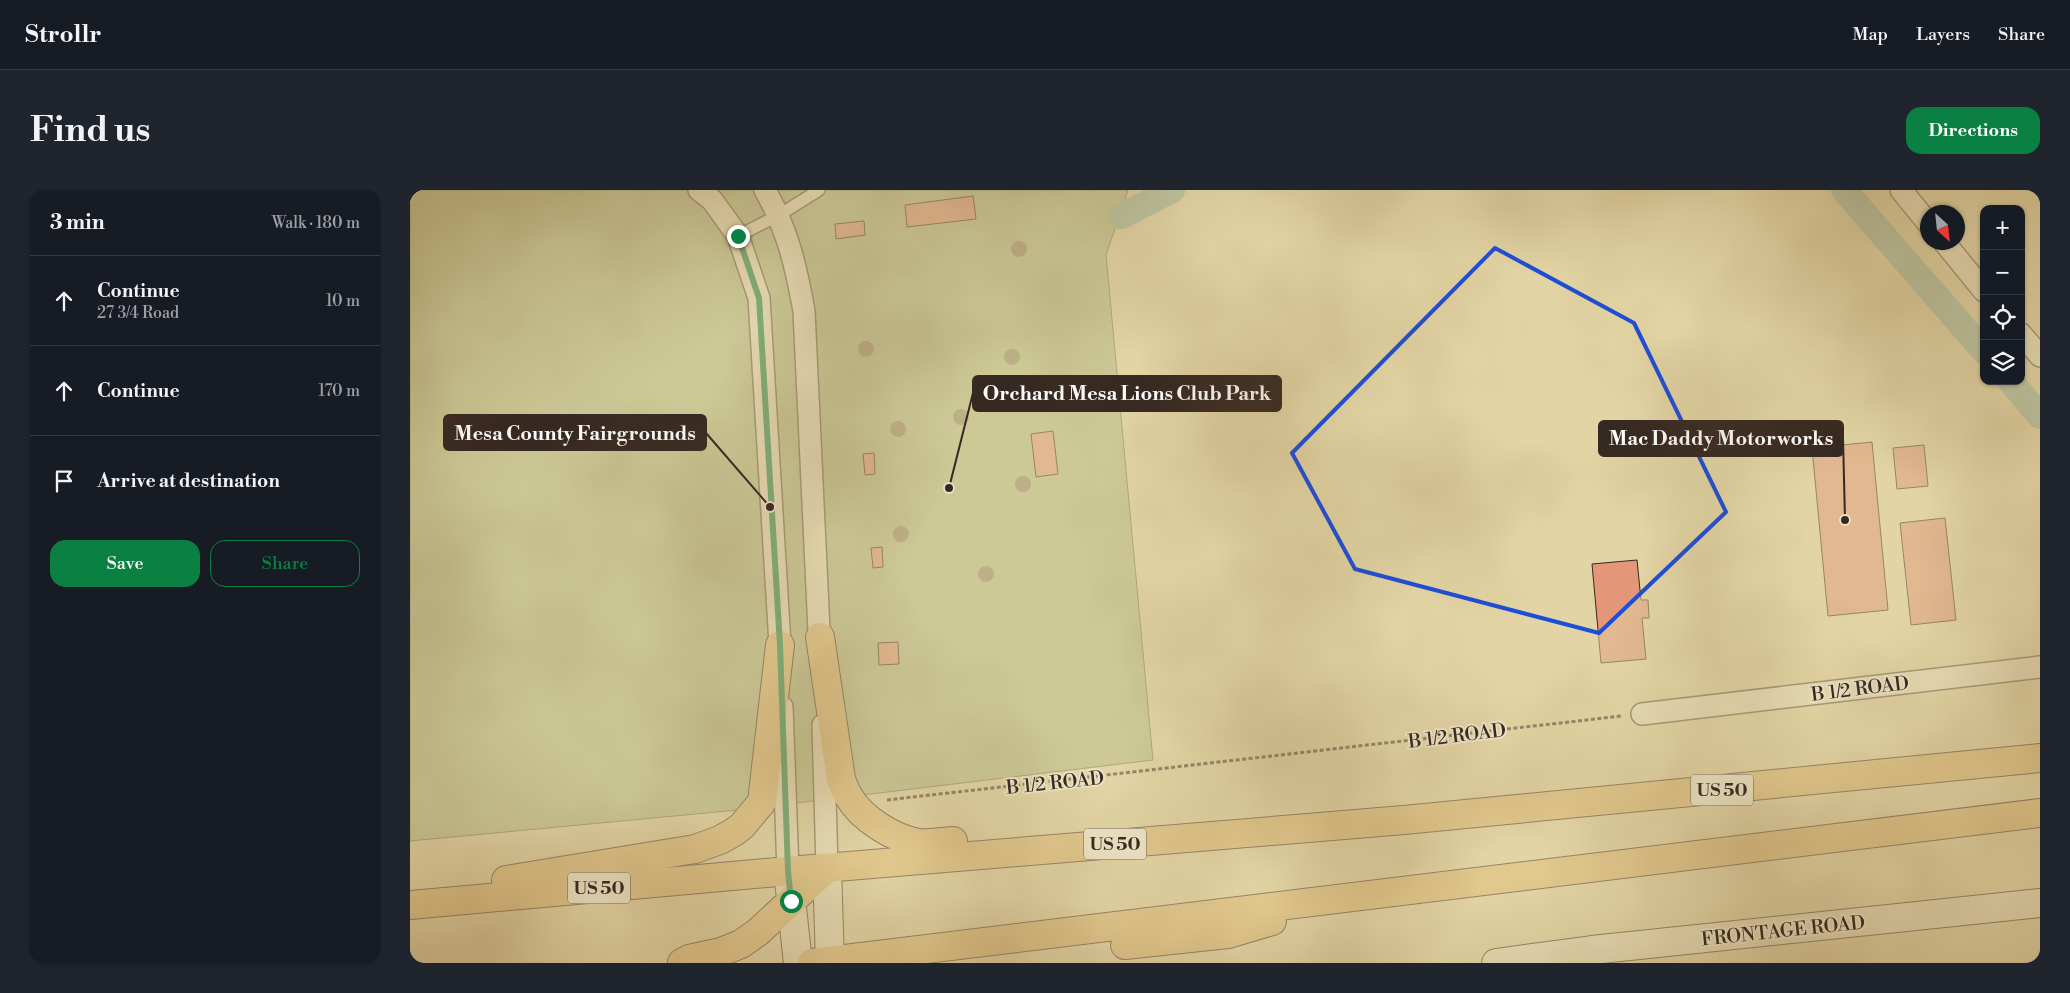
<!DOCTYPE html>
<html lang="en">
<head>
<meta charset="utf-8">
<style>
	:root { --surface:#171b24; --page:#20242c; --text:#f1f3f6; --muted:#9ea1a6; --line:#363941; --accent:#0b8043 }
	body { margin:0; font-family:"Libre Bodoni",serif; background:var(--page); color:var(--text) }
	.controls { position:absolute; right:15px; top:15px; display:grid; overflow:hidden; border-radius:10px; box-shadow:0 1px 4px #0004 }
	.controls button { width:45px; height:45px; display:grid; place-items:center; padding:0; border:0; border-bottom:1px solid var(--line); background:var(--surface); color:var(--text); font:25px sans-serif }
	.compass { position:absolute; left:1510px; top:15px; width:45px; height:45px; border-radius:50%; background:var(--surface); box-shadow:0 1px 4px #0004; rotate:153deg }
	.stop { position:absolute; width:15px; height:15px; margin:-11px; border:4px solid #0b8043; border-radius:50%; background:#fff }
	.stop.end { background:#0b8043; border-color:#fff; box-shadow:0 1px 5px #0008 }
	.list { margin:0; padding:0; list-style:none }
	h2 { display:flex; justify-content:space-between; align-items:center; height:65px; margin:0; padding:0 20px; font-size:21px }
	h2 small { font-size:16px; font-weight:400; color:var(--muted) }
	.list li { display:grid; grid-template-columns:32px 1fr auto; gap:15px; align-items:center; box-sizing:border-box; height:90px; padding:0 20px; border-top:1px solid var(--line) }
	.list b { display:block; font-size:19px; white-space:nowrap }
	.list p { margin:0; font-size:16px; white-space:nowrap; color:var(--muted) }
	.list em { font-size:16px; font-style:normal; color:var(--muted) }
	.actions { display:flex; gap:10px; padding:15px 20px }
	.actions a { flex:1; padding:11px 0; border:1px solid var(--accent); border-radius:15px; text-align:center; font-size:18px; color:var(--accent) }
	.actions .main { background:var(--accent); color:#fff }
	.icon { flex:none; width:28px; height:28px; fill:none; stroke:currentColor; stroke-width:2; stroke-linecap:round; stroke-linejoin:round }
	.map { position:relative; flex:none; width:1630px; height:773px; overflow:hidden; border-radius:15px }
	header { display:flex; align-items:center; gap:30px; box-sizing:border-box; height:70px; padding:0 25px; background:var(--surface); border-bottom:1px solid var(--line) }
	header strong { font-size:24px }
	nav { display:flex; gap:28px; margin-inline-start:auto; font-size:18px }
	.intro { display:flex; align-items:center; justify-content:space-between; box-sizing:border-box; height:120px; padding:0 30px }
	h1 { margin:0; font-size:35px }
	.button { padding:12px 22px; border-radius:15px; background:var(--accent); color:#fff; font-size:18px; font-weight:700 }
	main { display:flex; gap:30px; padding:0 30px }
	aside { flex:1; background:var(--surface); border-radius:15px; box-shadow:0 1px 4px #0004 }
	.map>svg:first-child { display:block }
</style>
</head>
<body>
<header>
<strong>Strollr</strong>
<nav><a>Map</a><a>Layers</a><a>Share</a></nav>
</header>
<div class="intro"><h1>Find us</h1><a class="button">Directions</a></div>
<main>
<aside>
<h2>3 min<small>Walk · 180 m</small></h2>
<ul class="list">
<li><svg class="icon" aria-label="ahead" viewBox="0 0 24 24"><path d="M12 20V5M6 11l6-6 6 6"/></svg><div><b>Continue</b><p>27 3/4 Road</p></div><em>10 m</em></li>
<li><svg class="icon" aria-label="ahead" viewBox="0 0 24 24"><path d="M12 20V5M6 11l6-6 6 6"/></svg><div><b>Continue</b></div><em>170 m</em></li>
<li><svg class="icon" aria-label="arrive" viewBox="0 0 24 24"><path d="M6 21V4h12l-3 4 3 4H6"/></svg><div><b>Arrive at destination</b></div></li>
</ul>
<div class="actions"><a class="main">Save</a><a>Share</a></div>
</aside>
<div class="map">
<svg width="1630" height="773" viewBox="0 0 1630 773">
	<rect width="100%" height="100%" fill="#e2d4a4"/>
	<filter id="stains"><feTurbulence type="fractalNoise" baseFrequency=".004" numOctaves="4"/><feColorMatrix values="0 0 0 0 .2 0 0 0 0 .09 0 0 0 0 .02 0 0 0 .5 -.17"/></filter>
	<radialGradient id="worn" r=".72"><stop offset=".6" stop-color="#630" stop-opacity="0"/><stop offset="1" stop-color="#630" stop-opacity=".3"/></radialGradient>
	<polygon fill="#b2bd87" stroke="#747354" points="0,0 718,0 696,65 743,570 328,620 0,651"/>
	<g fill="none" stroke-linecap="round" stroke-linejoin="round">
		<g stroke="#96b9a2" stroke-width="26">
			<polyline points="1434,0 1574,161"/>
			<polyline points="712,26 762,0"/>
			<polyline points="1600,191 1630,226"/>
		</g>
	</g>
	<g fill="#e39778" stroke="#362922">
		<polygon points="563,6 566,29 497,37 495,15"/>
		<polygon points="454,31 455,45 426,49 425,34"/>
		<polygon points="643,241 648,284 626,287 621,244"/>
		<polygon points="1462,252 1478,420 1418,426 1402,258"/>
		<polygon points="1514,255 1518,296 1487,299 1483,258"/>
		<polygon points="464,263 465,284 455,285 453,264"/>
		<polygon points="1535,328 1546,430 1501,435 1490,333"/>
		<polygon points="472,357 473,377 463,378 461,358"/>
		<polygon points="1227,370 1231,410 1238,410 1239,428 1232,428 1236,469 1191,473 1182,374"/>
		<polygon points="488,452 489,474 469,475 468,453"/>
	</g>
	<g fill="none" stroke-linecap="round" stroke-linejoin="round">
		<g stroke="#615442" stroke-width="14">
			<polyline id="lane" points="328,46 369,25 409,0"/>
		</g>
		<g stroke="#615442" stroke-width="24">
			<g id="street">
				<polyline points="289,0 302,10 328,46 349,108 371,471"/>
				<path d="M355 0C378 41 386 76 394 121L410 462"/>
				<polyline points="1491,0 1518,33"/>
				<polyline points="1534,52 1574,101"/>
				<polyline points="1611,144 1630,166"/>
				<polyline points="372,517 378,681"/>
				<polyline points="1232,524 1630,477"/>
				<polyline points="413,535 417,678"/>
			</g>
		</g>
		<g stroke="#362922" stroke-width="30">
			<g id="secondary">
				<polyline points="417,678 420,773"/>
				<polyline points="379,690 388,773"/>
				<polyline points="1086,773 1182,760 1630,713"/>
			</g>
		</g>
		<g stroke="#362922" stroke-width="30">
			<g id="highway">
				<path d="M410 447 431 589C433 595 436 602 439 607 452 629 483 648 508 653 519 654 532 652 543 651"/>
				<polyline points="96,690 285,659 310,650 324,642 332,636 352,612 370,455"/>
				<polyline points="0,715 378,681 994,630 1630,568"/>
				<polyline points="715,755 818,744 862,731"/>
				<polyline points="272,773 279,769 311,762 331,754 348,742 417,678"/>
				<polyline points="402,773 1630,623"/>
			</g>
		</g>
		<polyline stroke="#362922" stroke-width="3" stroke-dasharray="4 2.5" stroke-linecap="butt" points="477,610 1211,526"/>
		<use href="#lane" stroke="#ece3c4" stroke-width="11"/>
		<use href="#street" stroke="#ece3c4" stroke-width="21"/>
		<use href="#secondary" stroke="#ece3c4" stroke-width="28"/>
		<use href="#highway" stroke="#e1ba72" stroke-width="28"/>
	</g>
	<g fill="#918668">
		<circle cx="609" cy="59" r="8"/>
		<circle cx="456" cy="159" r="8"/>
		<circle cx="602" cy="167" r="8"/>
		<circle cx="551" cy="227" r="8"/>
		<circle cx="488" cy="239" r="8"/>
		<circle cx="613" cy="294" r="8"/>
		<circle cx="491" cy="344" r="8"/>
		<circle cx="576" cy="384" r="8"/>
	</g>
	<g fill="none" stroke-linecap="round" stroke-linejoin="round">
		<polyline stroke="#0b8043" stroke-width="6" points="328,46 349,108 370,455 378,681 381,711"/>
	</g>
	<path d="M0 0H1630V773H0ZM1085 58 1224 133 1316 322 1189 443 945 379 882 263Z" fill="#e2d4a4" fill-opacity=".55" fill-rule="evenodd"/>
	<path fill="none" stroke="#1d4ed8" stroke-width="4" stroke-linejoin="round" d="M1085 58 1224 133 1316 322 1189 443 945 379 882 263Z"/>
	<g text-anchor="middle" stroke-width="4" stroke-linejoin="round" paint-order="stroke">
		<g fill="#ece3c4" stroke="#6d6153" stroke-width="1">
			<rect x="1281" y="584.5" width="62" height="31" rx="4"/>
			<rect x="674" y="638.5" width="62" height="31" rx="4"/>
			<rect x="158" y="682.5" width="62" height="31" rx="4"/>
		</g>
		<g font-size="18" font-weight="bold" fill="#362922">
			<text x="1312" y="606">US 50</text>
			<text x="705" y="660">US 50</text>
			<text x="189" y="704">US 50</text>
		</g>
		<g font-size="19" fill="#362922" stroke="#ece3c4">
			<text transform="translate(1450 498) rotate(-7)" y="7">B 1/2 ROAD</text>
			<text transform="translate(1047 545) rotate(-7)" y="7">B 1/2 ROAD</text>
			<text transform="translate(645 592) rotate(-6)" y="7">B 1/2 ROAD</text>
			<text transform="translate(1373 740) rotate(-6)" y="7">FRONTAGE ROAD</text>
		</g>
	</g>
	<path fill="none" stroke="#362922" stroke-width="2" d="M539 298L563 203M360 317L296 243M1435 330L1433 248"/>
	<g fill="#362922" stroke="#ece3c4" stroke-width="2">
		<circle cx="539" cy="298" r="5"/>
		<circle cx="360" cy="317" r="5"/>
		<circle cx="1435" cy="330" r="5"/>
	</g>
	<g fill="#362922" stroke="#362922" stroke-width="2">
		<rect x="563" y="186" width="308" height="35" rx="5"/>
		<rect x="34" y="225" width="262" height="35" rx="5"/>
		<rect x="1189" y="231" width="244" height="35" rx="5"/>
	</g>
	<g font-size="20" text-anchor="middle" font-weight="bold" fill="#fff">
		<text x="717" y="210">Orchard Mesa Lions Club Park</text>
		<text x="165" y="250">Mesa County Fairgrounds</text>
		<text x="1311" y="255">Mac Daddy Motorworks</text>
	</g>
	<rect width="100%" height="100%" filter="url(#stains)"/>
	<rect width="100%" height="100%" fill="url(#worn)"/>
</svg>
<div class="controls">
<button>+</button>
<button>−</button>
<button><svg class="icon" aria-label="locate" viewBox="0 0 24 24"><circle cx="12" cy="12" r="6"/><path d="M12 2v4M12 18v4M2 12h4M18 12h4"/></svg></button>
<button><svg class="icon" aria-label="layers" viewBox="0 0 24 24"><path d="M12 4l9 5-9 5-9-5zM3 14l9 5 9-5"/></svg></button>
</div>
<svg class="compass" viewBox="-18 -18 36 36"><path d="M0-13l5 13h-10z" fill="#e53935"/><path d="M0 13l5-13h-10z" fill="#9ea1a6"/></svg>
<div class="stop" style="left:381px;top:711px"></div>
<div class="stop end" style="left:328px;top:46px"></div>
</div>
</main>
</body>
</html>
